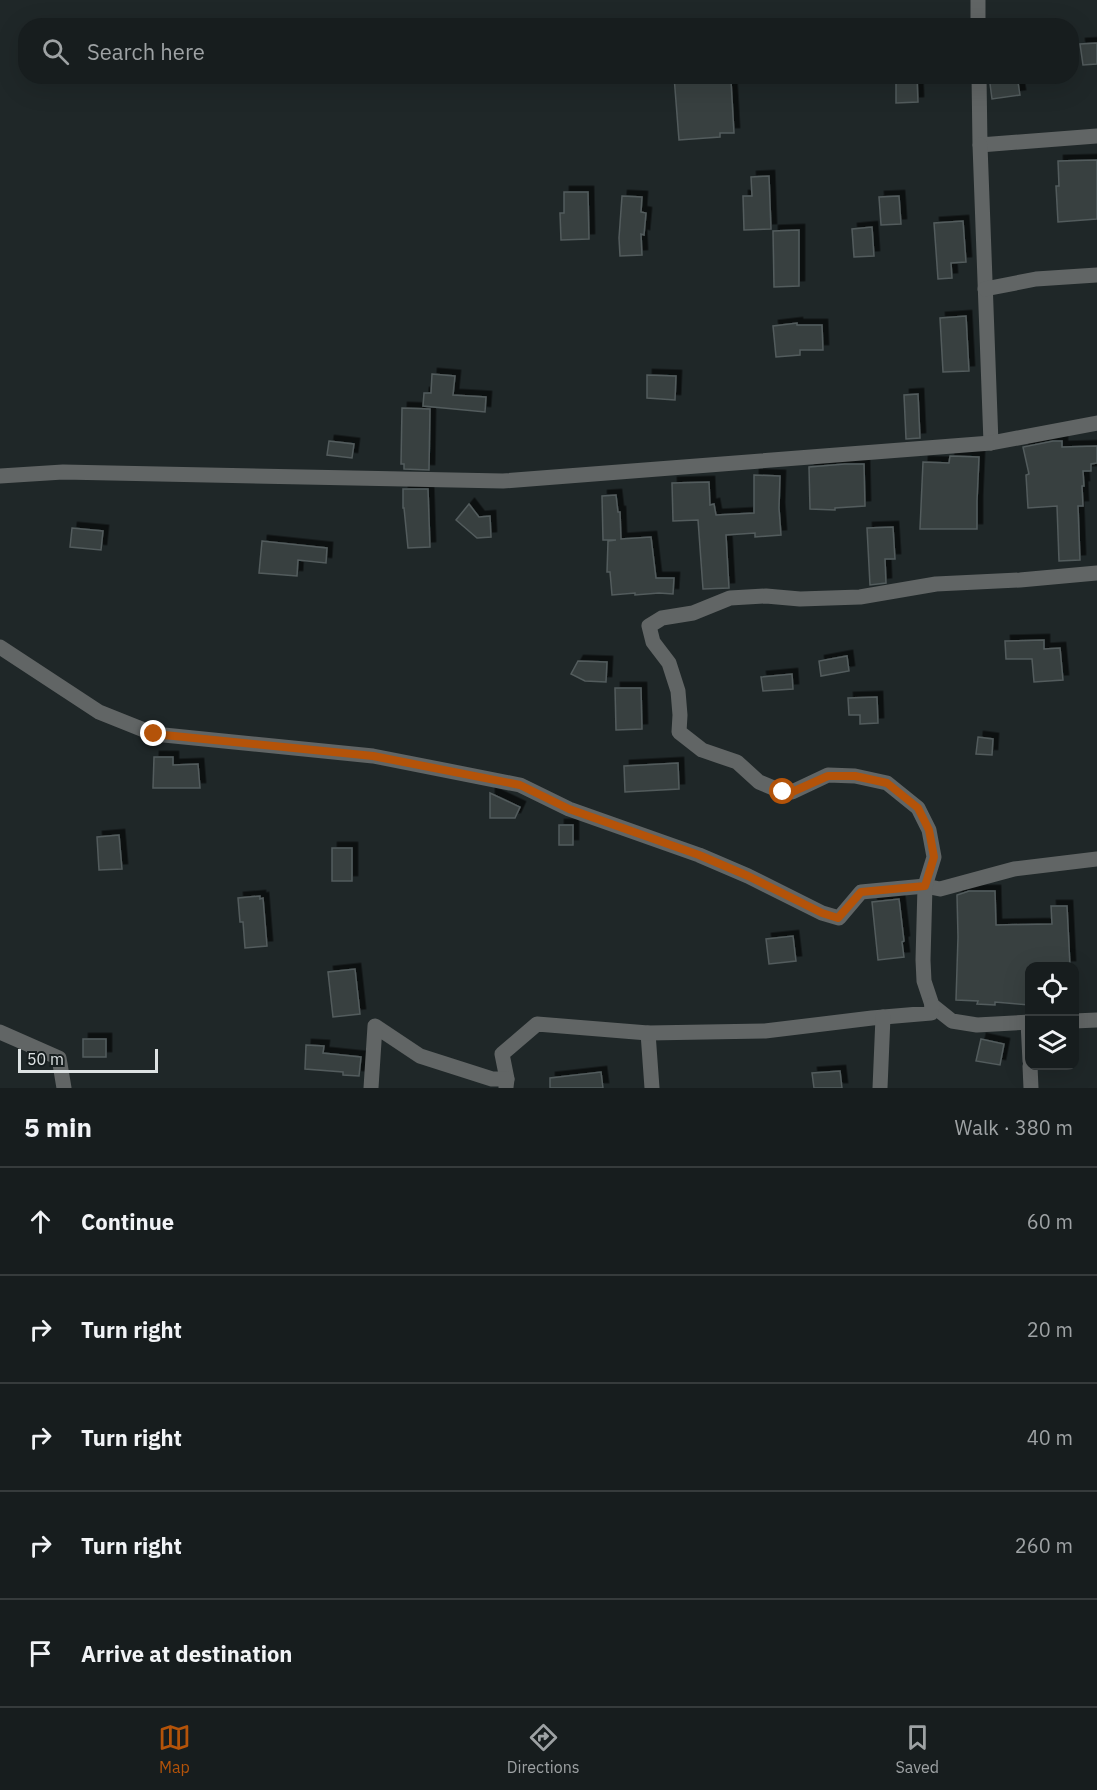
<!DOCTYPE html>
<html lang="en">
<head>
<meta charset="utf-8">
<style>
	:root { --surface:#171d1e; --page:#202627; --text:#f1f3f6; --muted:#9ea2a4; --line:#363b3c; --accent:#b45309 }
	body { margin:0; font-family:"IBM Plex Sans",sans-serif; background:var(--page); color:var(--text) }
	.controls { position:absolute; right:18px; bottom:18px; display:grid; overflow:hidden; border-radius:12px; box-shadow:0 6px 24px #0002 }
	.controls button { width:54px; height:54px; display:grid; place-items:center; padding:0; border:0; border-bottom:2px solid var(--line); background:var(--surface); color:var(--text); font:30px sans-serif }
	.scale { position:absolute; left:18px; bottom:15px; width:140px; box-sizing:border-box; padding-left:6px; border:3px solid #dde2e3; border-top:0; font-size:16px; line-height:21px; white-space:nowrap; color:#dde2e3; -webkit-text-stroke:4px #161d1e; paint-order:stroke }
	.stop { position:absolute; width:18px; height:18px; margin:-14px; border:4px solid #b45309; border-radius:50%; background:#fff }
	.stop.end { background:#b45309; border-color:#fff; box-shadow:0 2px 6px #0008 }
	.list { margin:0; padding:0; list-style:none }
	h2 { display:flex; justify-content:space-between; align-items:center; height:78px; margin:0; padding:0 24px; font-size:26px }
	h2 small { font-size:20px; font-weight:400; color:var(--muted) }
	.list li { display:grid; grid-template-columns:39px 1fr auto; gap:18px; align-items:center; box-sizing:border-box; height:108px; padding:0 24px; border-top:2px solid var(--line) }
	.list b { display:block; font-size:22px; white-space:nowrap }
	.list em { font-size:20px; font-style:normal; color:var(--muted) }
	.icon { flex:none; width:33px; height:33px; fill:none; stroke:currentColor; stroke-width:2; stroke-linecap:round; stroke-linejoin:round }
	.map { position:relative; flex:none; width:1097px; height:1088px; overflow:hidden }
	.search { position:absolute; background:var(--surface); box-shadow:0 6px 24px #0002; left:18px; right:18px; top:18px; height:66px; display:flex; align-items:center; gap:15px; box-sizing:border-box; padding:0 21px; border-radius:24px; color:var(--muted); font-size:22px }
	.sheet { height:618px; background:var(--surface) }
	nav { display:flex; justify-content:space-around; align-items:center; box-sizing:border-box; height:84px; border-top:2px solid var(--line); background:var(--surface); font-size:16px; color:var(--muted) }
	nav a { display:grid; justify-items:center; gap:3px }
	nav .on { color:var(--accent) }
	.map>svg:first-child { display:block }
</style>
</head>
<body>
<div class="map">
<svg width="1097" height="1088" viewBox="0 0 1097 1088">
	<defs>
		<filter id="shadow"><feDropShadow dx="5.5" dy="-5.5" stdDeviation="0" flood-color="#0009"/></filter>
	</defs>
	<rect width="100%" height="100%" fill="#1f2728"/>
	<g fill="#384041" stroke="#535c5d" stroke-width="1.5" filter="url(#shadow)">
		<polygon points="1097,43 1097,64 1083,65 1080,44"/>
		<polygon points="674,76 702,76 703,83 731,81 734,133 720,133 720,137 679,140"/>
		<polygon points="896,76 917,76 918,102 896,103"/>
		<polygon points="989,76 1017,76 1020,95 992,99"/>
		<polygon points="1097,160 1097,219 1058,222 1056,186 1059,186 1058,161"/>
		<polygon points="769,176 771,229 744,230 743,196 752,196 751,177"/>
		<polygon points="564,192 588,192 589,239 561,240 560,213 564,213"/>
		<polygon points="622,196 642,197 641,212 646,213 644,235 641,234 642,255 620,256 619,238"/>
		<polygon points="899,196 901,224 881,225 879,197"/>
		<polygon points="963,221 966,262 951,263 952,278 938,279 934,223"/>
		<polygon points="872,227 874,256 854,257 852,229"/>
		<polygon points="799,230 799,286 774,287 773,231"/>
		<polygon points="966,316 969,371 943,372 940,318"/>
		<polygon points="797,323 797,325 822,325 823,350 800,350 800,355 776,357 773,326"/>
		<polygon points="432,374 455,376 453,395 486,397 485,412 423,406 424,393 431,393"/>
		<polygon points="647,375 676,376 675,400 647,398"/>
		<polygon points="918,394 920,438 906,439 904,395"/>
		<polygon points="402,408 430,409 429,470 404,469 404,464 401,464"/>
		<polygon points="329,441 354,444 352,458 327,455"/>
		<polygon points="1053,441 1062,441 1062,447 1097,446 1097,463 1091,464 1091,471 1083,471 1084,486 1082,486 1083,506 1078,506 1080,560 1059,561 1057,506 1028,508 1026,475 1029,474 1023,447"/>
		<polygon points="950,456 979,457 977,501 977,529 920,529 923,462 949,463"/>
		<polygon points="845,464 864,464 865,506 835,508 835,510 810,509 809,467"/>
		<polygon points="754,475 780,476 779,508 781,535 755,537 755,533 726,535 729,588 703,589 698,520 673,521 672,483 709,482 710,505 714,504 716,515 754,513"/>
		<polygon points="403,489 428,489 430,547 408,548 404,508 403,508"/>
		<polygon points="616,495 618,512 620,512 621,539 651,537 656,578 674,578 673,594 659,593 635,595 635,593 612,595 610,572 607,572 608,541 616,540 603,540 602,496"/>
		<polygon points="469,504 479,517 490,516 491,537 477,538 456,520"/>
		<polygon points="893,527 895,559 885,559 886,583 870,585 867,528"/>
		<polygon points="72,528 103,531 101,550 70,547"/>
		<polygon points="262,541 327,548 326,563 298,560 297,576 259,573"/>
		<polygon points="1044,640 1044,649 1060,648 1063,680 1034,682 1032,659 1006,659 1005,641"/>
		<polygon points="847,656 849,671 821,676 819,661"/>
		<polygon points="578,661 607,662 606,682 585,681 571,674"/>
		<polygon points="792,674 793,689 763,691 761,677"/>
		<polygon points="615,688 641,688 642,729 616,730"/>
		<polygon points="877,697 878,723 860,724 860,715 849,715 848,698"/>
		<polygon points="978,737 993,739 992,755 976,754"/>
		<polygon points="154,757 173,757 173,765 198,764 200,788 153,788"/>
		<polygon points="678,763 679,789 625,792 624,766"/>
		<polygon points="490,793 520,807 515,818 490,818"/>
		<rect x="559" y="825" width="14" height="20"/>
		<polygon points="119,835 122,869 99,870 97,837"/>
		<rect x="332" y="848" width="20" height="33"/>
		<polygon points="969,891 995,891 996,925 1052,924 1051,906 1067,906 1070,966 1029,966 1029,1005 995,1002 995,1005 977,1004 978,1001 956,1000 958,937 957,895"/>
		<polygon points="260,896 260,899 263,898 267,946 245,948 243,922 240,922 238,898"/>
		<polygon points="899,899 904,941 902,942 904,957 878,960 872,902"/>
		<polygon points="793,936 796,961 769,964 766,939"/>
		<polygon points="355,969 360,1014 333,1017 328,972"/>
		<rect x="83" y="1039" width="23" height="18"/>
		<polygon points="981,1039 1004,1044 1000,1065 976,1061"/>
		<polygon points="306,1045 324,1046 323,1053 361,1057 359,1076 343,1075 343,1072 305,1069"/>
		<polygon points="840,1071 842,1088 814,1088 812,1073"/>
		<polygon points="601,1072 603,1088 550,1088 550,1078"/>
	</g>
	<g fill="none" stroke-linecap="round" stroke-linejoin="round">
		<g stroke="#616565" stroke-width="15">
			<polyline points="978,0 978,26"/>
			<polyline points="979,76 980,145 1097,136"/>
			<polyline points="980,145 991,443"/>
			<polyline points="985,289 1036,279 1097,275"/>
			<polyline points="0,476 63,472 503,481 991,443 1097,423"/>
			<polyline points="0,647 99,712 154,734 373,756 520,785 569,809 699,855 748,876 822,913 839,918 861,892 925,886 940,889 1014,869 1097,859"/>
			<polyline points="1074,1021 1097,1020"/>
			<polyline points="1028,1022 1030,1061"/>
			<polyline points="1030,1022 977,1025 952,1021 932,1005 924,981 923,960 925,886 934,857 929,830 918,808 887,783 855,776 828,775 792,792 783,792 759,782 737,762 702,750 679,732 680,715 678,691 669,663 653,642 649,626 662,618 693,613 730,598 766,596 800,599 860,597 936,584 1020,580 1097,573"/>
			<polyline points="0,1032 59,1058 64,1088"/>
			<polyline points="648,1033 652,1088"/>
			<polyline points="1030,1066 1031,1088"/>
			<polyline points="507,1079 502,1054 537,1024 648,1033 765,1031 872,1018 931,1013 932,1005"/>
			<polyline points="371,1088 375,1026 420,1056 492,1079 507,1079 506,1087"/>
			<polyline points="880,1088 883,1017"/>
		</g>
	</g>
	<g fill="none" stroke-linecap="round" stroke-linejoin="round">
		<polyline stroke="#b45309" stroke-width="8" points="154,734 373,756 520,785 569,809 699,855 748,876 822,913 838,918 861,892 925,886 934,857 929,830 918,808 887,783 855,776 828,776 792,792 783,792"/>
	</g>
</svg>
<div class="controls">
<button><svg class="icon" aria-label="locate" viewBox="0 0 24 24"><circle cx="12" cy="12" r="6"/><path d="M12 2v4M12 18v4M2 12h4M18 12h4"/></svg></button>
<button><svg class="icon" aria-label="layers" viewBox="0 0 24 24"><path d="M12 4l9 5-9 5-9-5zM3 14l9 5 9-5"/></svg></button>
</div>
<div class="scale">50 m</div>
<div class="stop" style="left:783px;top:792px"></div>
<div class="stop end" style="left:154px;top:734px"></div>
<div class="search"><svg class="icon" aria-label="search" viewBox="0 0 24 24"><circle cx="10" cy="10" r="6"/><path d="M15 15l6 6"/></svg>Search here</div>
</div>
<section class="sheet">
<h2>5 min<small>Walk · 380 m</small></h2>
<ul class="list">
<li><svg class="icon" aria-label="ahead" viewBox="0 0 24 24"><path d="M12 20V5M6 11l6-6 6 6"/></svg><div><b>Continue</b></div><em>60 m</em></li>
<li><svg class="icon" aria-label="right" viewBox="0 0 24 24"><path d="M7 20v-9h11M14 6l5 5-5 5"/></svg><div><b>Turn right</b></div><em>20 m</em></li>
<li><svg class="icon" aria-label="right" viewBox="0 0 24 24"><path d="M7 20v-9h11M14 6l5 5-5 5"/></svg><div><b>Turn right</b></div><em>40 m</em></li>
<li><svg class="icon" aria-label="right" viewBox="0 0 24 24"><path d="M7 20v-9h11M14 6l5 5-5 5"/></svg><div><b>Turn right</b></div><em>260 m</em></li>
<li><svg class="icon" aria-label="arrive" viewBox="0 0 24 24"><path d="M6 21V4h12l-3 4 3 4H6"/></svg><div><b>Arrive at destination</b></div></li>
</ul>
</section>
<nav>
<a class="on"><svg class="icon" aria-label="map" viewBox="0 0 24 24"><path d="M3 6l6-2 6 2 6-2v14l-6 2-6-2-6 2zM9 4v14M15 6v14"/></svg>Map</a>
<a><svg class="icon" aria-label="directions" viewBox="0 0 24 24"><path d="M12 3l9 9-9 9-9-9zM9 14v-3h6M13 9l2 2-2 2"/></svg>Directions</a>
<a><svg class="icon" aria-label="saved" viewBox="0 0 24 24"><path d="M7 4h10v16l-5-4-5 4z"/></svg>Saved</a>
</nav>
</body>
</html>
